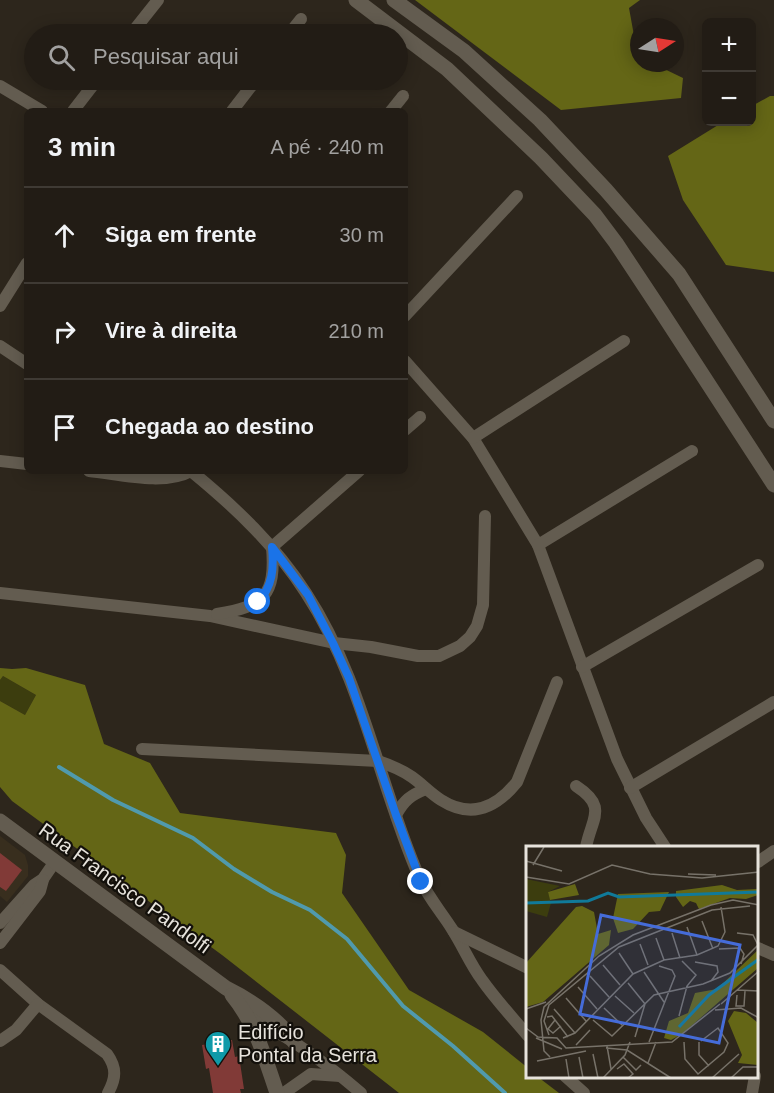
<!DOCTYPE html>
<html lang="pt">
<head>
<meta charset="utf-8">
<style>
	:root { --surface:#221c15; --page:#2e2922; --text:#f1f3f6; --muted:#a2a1a0; --line:#3f3a34 }
	body { margin:0; font-family:Arial,sans-serif; background:var(--page); color:var(--text) }
	.controls { position:absolute; right:18px; top:18px; display:grid; overflow:hidden; border-radius:9px; box-shadow:0 3px 15px #0003 }
	.controls button { width:54px; height:54px; display:grid; place-items:center; padding:0; border:0; border-bottom:2px solid var(--line); background:var(--surface); color:var(--text); font:30px sans-serif }
	.compass { position:absolute; left:630px; top:18px; width:54px; height:54px; border-radius:50%; background:var(--surface); box-shadow:0 3px 15px #0003; rotate:78deg }
	.stop { position:absolute; width:18px; height:18px; margin:-14px; border:4px solid #1a73e8; border-radius:50%; background:#fff }
	.stop.end { background:#1a73e8; border-color:#fff; box-shadow:0 2px 6px #0008 }
	.list { margin:0; padding:0; list-style:none }
	h2 { display:flex; justify-content:space-between; align-items:center; height:78px; margin:0; padding:0 24px; font-size:26px }
	h2 small { font-size:20px; font-weight:400; color:var(--muted) }
	.list li { display:grid; grid-template-columns:39px 1fr auto; gap:18px; align-items:center; box-sizing:border-box; height:96px; padding:0 24px; border-top:2px solid var(--line) }
	.list b { display:block; font-size:22px; white-space:nowrap }
	.list em { font-size:20px; font-style:normal; color:var(--muted) }
	.icon { flex:none; width:33px; height:33px; fill:none; stroke:currentColor; stroke-width:2; stroke-linecap:round; stroke-linejoin:round }
	.map { position:relative; flex:none; width:774px; height:1093px; overflow:hidden }
	.search { position:absolute; background:var(--surface); box-shadow:0 3px 15px #0003; left:24px; top:24px; width:384px; height:66px; display:flex; align-items:center; gap:15px; box-sizing:border-box; padding:0 21px; border-radius:33px; color:var(--muted); font-size:22px }
	.panel { position:absolute; background:var(--surface); box-shadow:0 3px 15px #0003; left:24px; top:108px; width:384px; height:366px; border-radius:9px }
	.map>svg:first-child { display:block }
</style>
</head>
<body>
<div class="map">
<svg width="774" height="1093" viewBox="0 0 774 1093">
	<rect width="100%" height="100%" fill="#2d261c"/>
	<polygon fill="#382e1e" points="0,836 25,855 28,865 28,876 7,902 0,896"/>
	<polygon fill="#3c3d0e" points="3,676 36,695 25,715 0,701 0,680"/>
	<g fill="#646616">
		<polygon points="415,0 640,0 629,8 639,63 652,63 683,78 681,98 561,110"/>
		<polygon points="770,96 774,96 774,272 726,265 683,200 668,156 723,122 752,122 752,106"/>
		<polygon points="0,668 12,669 26,668 85,685 104,744 150,763 180,813 336,833 346,855 342,893 409,990 483,1032 528,1068 528,1076 538,1077 559,1093 399,1093 222,955 12,801 0,787 0,701 25,715 36,695 3,676 0,680"/>
	</g>
	<g fill="none" stroke-linecap="round" stroke-linejoin="round">
		<polyline stroke="#509aad" stroke-width="4" points="59,767 113,800 193,838 234,869 272,892 310,910 347,939 403,1006 453,1046 505,1093"/>
	</g>
	<g fill="#813a37">
		<polygon points="0,853 22,870 6,891 0,887"/>
		<polygon points="232,1040 235,1057 239,1056 244,1089 240,1089 241,1093 213,1093 209,1068 206,1069 202,1045"/>
	</g>
	<g fill="none" stroke-linecap="round" stroke-linejoin="round">
		<g stroke="#635c50" stroke-width="12">
			<polyline points="131,34 158,0"/>
			<polyline points="289,34 301,19"/>
			<polyline points="0,86 42,111"/>
			<polyline points="73,111 97,80"/>
			<polyline points="232,111 256,80"/>
			<polyline points="391,111 403,96"/>
			<polyline points="0,306 27,263"/>
			<polyline points="405,316 517,196"/>
			<polyline points="0,346 27,364"/>
			<polyline points="405,361 473,438 538,545 617,759 646,818 665,847"/>
			<polyline points="405,430 420,417"/>
			<polyline points="473,438 624,341"/>
			<polyline points="0,461 27,464"/>
			<path d="M89 471C119 474 164 486 191 471"/>
			<path d="M191 471C235 507 275 545 306 593 363 680 379 786 420 879 428 897 442 913 452 929 463 946 470 964 482 980 496 1000 513 1018 528 1036"/>
			<polyline points="538,545 692,451"/>
			<polyline points="0,593 210,616 334,643 371,647 418,656 439,656 460,646 470,637 477,626 483,605 485,516"/>
			<path d="M217 614C264 606 276 596 272 547L359 471"/>
			<polyline points="582,667 758,565"/>
			<path d="M142 749 378 761C390 765 402 770 412 777 422 784 430 793 441 800 471 819 496 808 517 782L557 682"/>
			<path d="M576 786C608 807 592 817 586 847"/>
			<polyline points="630,788 774,702"/>
			<path d="M396 815C404 800 411 795 426 789"/>
			<polyline points="758,862 774,851"/>
			<polyline points="0,923 34,885 43,879 54,863"/>
			<polyline points="454,932 528,968"/>
			<polyline points="0,943 40,891 43,880"/>
			<polyline points="758,948 774,955"/>
			<path d="M0 970 38 1004 107 1054C117 1068 116 1078 108 1093"/>
			<path d="M248 1016C290 1037 326 1063 361 1093"/>
			<polyline points="0,1041 16,1030 38,1004"/>
			<polyline points="565,1076 584,1093"/>
			<polyline points="284,1093 311,1074 340,1076"/>
			<polyline points="752,1093 755,1076"/>
		</g>
		<g stroke="#635c50" stroke-width="15">
			<polyline points="356,0 447,69 541,158 595,215 616,243 661,311 774,485"/>
			<polyline points="394,0 464,51 540,120 606,190 679,274 774,421"/>
			<path d="M0 821 226 988C252 1001 279 1019 295 1043"/>
			<path d="M232 995C256 1024 265 1058 277 1093"/>
		</g>
	</g>
	<g fill="none" stroke-linecap="round" stroke-linejoin="round">
		<path stroke="#1a73e8" stroke-width="8" d="M258 602C273 586 274 568 272 547L308 595 333 643 349 678 396 815 421 882"/>
	</g>
	<defs>
		<g id="building-pin" transform="scale(1.35)"><path d="M0 17L-7.5 6A9.5 9.5 0 1 1 7.5 6Z" fill="#0f9aa8" stroke="#13100b"/><path d="M-4-6H4V6H1V3H-1V6H-4ZM-2.5-4.3h1.7v1.8h-1.7ZM.8-4.3h1.7v1.8H.8ZM-2.5-1h1.7V.8h-1.7ZM.8-1h1.7V.8H.8Z" fill="#fff"/></g>
	</defs>
	<g fill-rule="evenodd">
		<use href="#building-pin" x="218" y="1044"/>
	</g>
	<g text-anchor="middle" stroke-width="4.5" stroke-linejoin="round" paint-order="stroke">
		<g font-size="20" fill="#e7e3dc" stroke="#13100b">
			<text transform="translate(125 888) rotate(36)" y="7">Rua Francisco Pandolfi</text>
		</g>
		<g font-size="20" fill="#e7e3dc" stroke="#13100b" text-anchor="start">
			<text x="238" y="1039">Edifício<tspan x="238" dy="23">Pontal da Serra</tspan></text>
		</g>
	</g>
	<g transform="translate(526 846)">
		<rect width="232" height="232" fill="#2d261c"/>
		<path d="M0 33 34 40 22 46 25 57 21 71 0 65Z" fill="#3c3d0e"/>
		<path d="M49 38 53 49 24 54 22 46ZM196 39 211 44 232 43V49L220 53 204 52 173 63 170 57 164 55 157 61 150 51V45ZM143 46 134 65 123 66 107 83 92 87 87 72 92 48ZM56 60 68 66 72 88 85 84 83 99 17 156 0 161V117L50 61ZM232 104V122L156 188 145 194 138 192 143 175 162 167 169 147 191 143ZM208 165 220 167 232 177V219L212 217 216 209 202 175Z" fill="#646616"/>
		<path fill="none" stroke="#107a99" stroke-width="3" d="M0 57 62 55 82 47 93 51 233 46M153 181 183 149 233 113"/>
		<path fill="none" stroke="#777269" stroke-width="1.5" d="M0 15 36 25M7 19 18 1M162 28 190 29M0 31 43 38 86 19 124 28 176 32 233 26M176 75 187 103M161 81 171 109M146 87 154 112M130 92 138 114M114 98 122 119M193 103 214 102 218 108 215 118M93 107 107 128M169 116 191 120 192 126 185 135M77 119 94 139M118 126 138 156M64 130 83 151M102 137 119 158 109 191M52 141 71 163M211 144 233 145M211 149 210 160H218L219 145M89 150 108 167M40 152 60 175M195 158 233 125M78 162 96 179M0 163 20 156M28 163 49 187M189 164 215 162 233 172M153 170 161 140 170 129 156 115M21 171 26 170 42 191M29 174 22 183 27 187 35 180M67 174 86 190 128 149 177 138 204 127 232 99 227 89 211 87M0 182 12 191 31 192 40 202 146 196 194 158M23 189 18 175 23 159 93 101 186 64 224 60M10 192 36 203M37 192 49 187 107 128 138 114 171 109 192 100 199 86 195 61M123 196 149 130 146 124 133 120M158 196 159 213 172 228 198 206 202 197 192 182 175 195M173 196V209L183 220M50 199 64 184M81 200 85 223M80 202 101 204 145 232M67 208 72 232M24 211 18 205 15 174 18 161 73 110 107 89 185 59 207 54 233 59M53 211 57 232M97 211 110 224 115 219M40 213 43 232M11 215 60 205M122 217 130 196M91 223 98 218 107 228 102 232M77 232 99 209 104 196M186 232 213 208M205 232 217 221H233"/>
		<path fill="#456cd9" fill-opacity="0.15" stroke="#456cd9" stroke-width="3" d="M75 69 214 99 193 197 54 168Z"/>
		<rect width="232" height="232" fill="none" stroke="#e7e3dc" stroke-width="3"/>
	</g>
</svg>
<div class="controls">
<button>+</button>
<button>−</button>
</div>
<svg class="compass" viewBox="-18 -18 36 36"><path d="M0-13l5 13h-10z" fill="#e53935"/><path d="M0 13l5-13h-10z" fill="#a2a1a0"/></svg>
<div class="stop" style="left:258px;top:602px"></div>
<div class="stop end" style="left:421px;top:882px"></div>
<div class="search"><svg class="icon" aria-label="search" viewBox="0 0 24 24"><circle cx="10" cy="10" r="6"/><path d="M15 15l6 6"/></svg>Pesquisar aqui</div>
<section class="panel">
<h2>3 min<small>A pé · 240 m</small></h2>
<ul class="list">
<li><svg class="icon" aria-label="ahead" viewBox="0 0 24 24"><path d="M12 20V5M6 11l6-6 6 6"/></svg><div><b>Siga em frente</b></div><em>30 m</em></li>
<li><svg class="icon" aria-label="right" viewBox="0 0 24 24"><path d="M7 20v-9h11M14 6l5 5-5 5"/></svg><div><b>Vire à direita</b></div><em>210 m</em></li>
<li><svg class="icon" aria-label="arrive" viewBox="0 0 24 24"><path d="M6 21V4h12l-3 4 3 4H6"/></svg><div><b>Chegada ao destino</b></div></li>
</ul>
</section>
</div>
</body>
</html>
